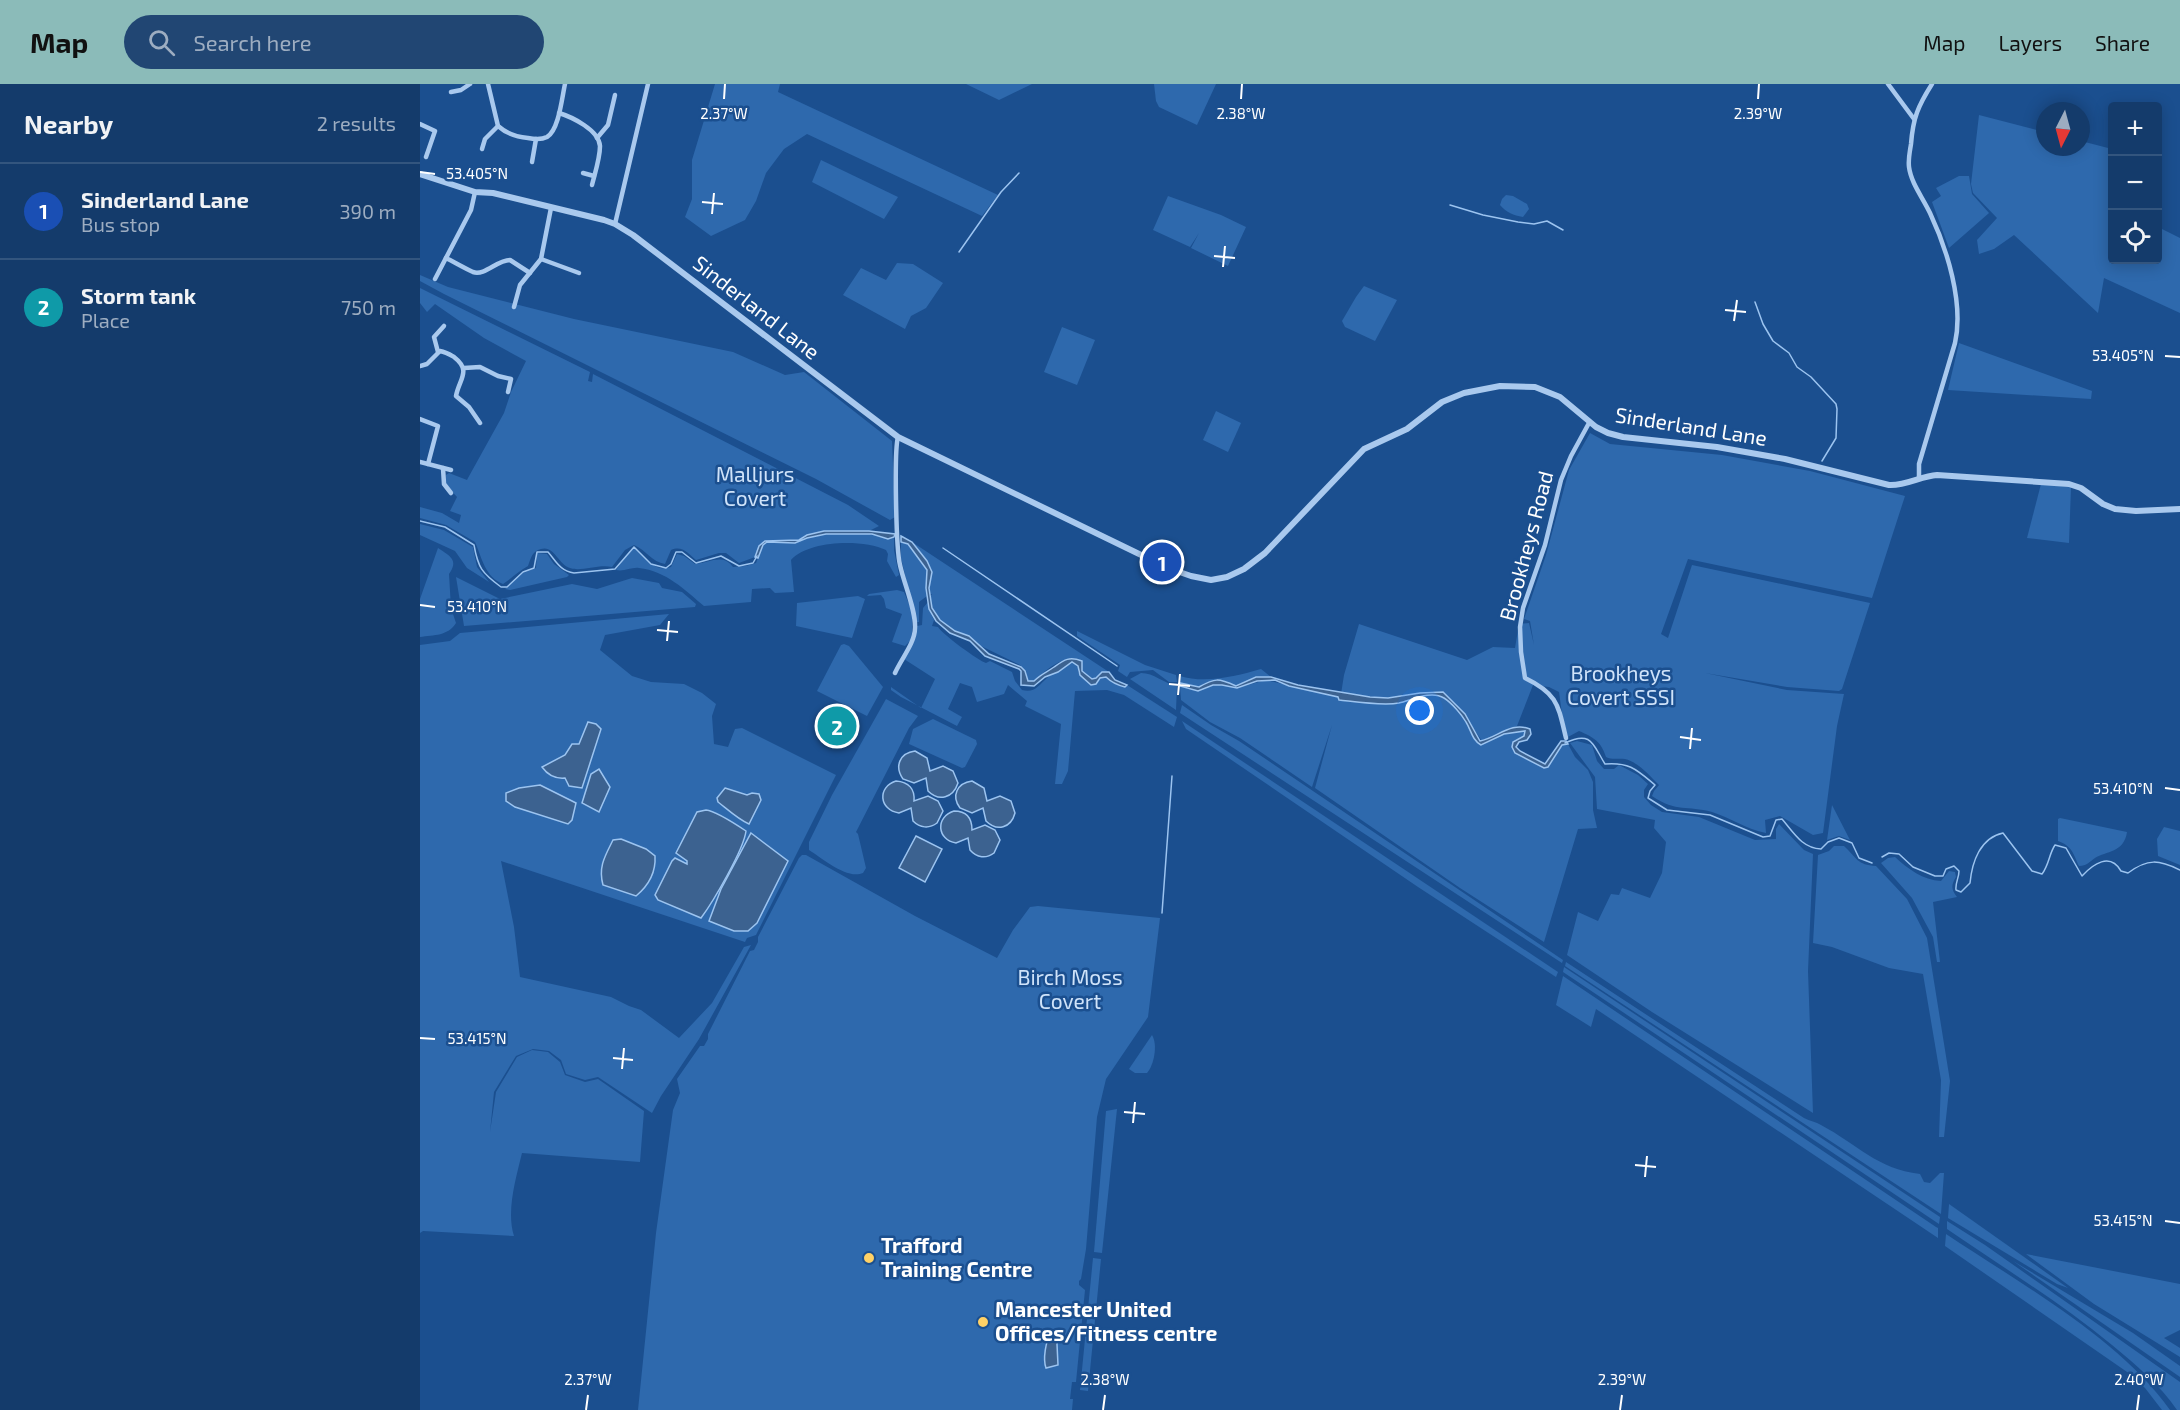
<!DOCTYPE html>
<html lang="en">
<head>
<meta charset="utf-8">
<style>
	:root { --surface:#143b6b; --page:#214673; --text:#f1f3f6; --muted:#9dadc1; --line:#33557e; --accent:#8bbbb9 }
	body { margin:0; font-family:"Exo 2",sans-serif; background:var(--page); color:var(--text) }
	.controls { position:absolute; right:18px; top:18px; display:grid; overflow:hidden; border-radius:6px; box-shadow:0 3px 15px #0003 }
	.controls button { width:54px; height:54px; display:grid; place-items:center; padding:0; border:0; border-bottom:2px solid var(--line); background:var(--surface); color:var(--text); font:30px sans-serif }
	.compass { position:absolute; left:1616px; top:18px; width:54px; height:54px; border-radius:50%; background:var(--surface); box-shadow:0 3px 15px #0003; rotate:186deg }
	.you { position:absolute; left:1000px; top:627px; width:21px; height:21px; margin:-15px; border:4px solid #fff; border-radius:50%; background:#1a73e8; box-shadow:0 0 0 9px #1a73e833 }
	.badge { display:grid; place-items:center; width:39px; height:39px; border-radius:50%; background:var(--accent); color:#fff; font-size:20px; font-weight:700 }
	.pin { position:absolute; translate:-50% -50%; border:3px solid #fff; box-shadow:0 2px 6px #0006 }
	.list { margin:0; padding:0; list-style:none }
	h2 { display:flex; justify-content:space-between; align-items:center; height:78px; margin:0; padding:0 24px; font-size:26px }
	h2 small { font-size:20px; font-weight:400; color:var(--muted) }
	.list li { display:grid; grid-template-columns:39px 1fr auto; gap:18px; align-items:center; box-sizing:border-box; height:96px; padding:0 24px; border-top:2px solid var(--line) }
	.list b { display:block; font-size:22px; white-space:nowrap }
	.list p { margin:0; font-size:20px; white-space:nowrap; color:var(--muted) }
	.list em { font-size:20px; font-style:normal; color:var(--muted) }
	.icon { flex:none; width:33px; height:33px; fill:none; stroke:currentColor; stroke-width:2; stroke-linecap:round; stroke-linejoin:round }
	.map { position:relative; flex:none; width:1760px; height:1326px; overflow:hidden }
	header { display:flex; align-items:center; gap:36px; box-sizing:border-box; height:84px; padding:0 30px; background:var(--accent); color:#111 }
	header strong { font-size:28px }
	nav { display:flex; gap:33px; margin-inline-start:auto; font-size:21px }
	.search { width:420px; height:54px; background:var(--page); display:flex; align-items:center; gap:15px; box-sizing:border-box; padding:0 21px; border-radius:33px; color:var(--muted); font-size:22px }
	main { display:flex }
	aside { flex:1; background:var(--surface) }
	.map>svg:first-child { display:block }
</style>
</head>
<body>
<header>
<strong>Map</strong>
<div class="search"><svg class="icon" aria-label="search" viewBox="0 0 24 24"><circle cx="10" cy="10" r="6"/><path d="M15 15l6 6"/></svg>Search here</div>
<nav><a>Map</a><a>Layers</a><a>Share</a></nav>
</header>
<main>
<aside>
<h2>Nearby<small>2 results</small></h2>
<ul class="list">
<li><span class="badge" style="background:#1a4fb4">1</span><div><b>Sinderland Lane</b><p>Bus stop</p></div><em>390 m</em></li>
<li><span class="badge" style="background:#0f9aa8">2</span><div><b>Storm tank</b><p>Place</p></div><em>750 m</em></li>
</ul>
</aside>
<div class="map">
<svg width="1760" height="1326" viewBox="0 0 1760 1326">
	<rect width="100%" height="100%" fill="#1b4f8f"/>
	<g fill="#2e69ad">
		<polygon points="295,0 360,0 358,8 578,111 562,132 387,50 364,65 346,89 336,117 325,136 291,152 265,133 272,115 272,76"/>
		<polygon points="546,0 612,0 579,16"/>
		<polygon points="734,0 796,0 777,41 739,23 736,17"/>
		<polygon points="1559,31 1625,48 1625,63 1661,63 1661,57 1692,65 1692,176 1738,176 1738,143 1760,154 1760,229 1684,194 1678,229 1594,151 1574,165 1559,170 1557,156 1577,134 1553,109 1551,100"/>
		<polygon points="401,76 478,113 464,135 392,98"/>
		<polygon points="1539,92 1549,92 1552,110 1569,129 1529,164 1512,118 1521,112 1516,104"/>
		<path d="M1086 111 1093 112 1107 120 1109 125 1103 133C1093 131 1087 129 1080 121L1082 115Z"/>
		<polygon points="748,112 801,131 826,143 808,182 771,164 779,149 770,163 733,146"/>
		<polygon points="477,179 493,180 523,199 506,224 491,232 485,245 423,211 441,184 466,196"/>
		<polygon points="0,191 28,203 154,235 313,268 365,291 384,288 472,357 475,433 470,436 396,395 24,210 0,197"/>
		<polygon points="944,202 977,216 955,257 925,243 922,237 936,213"/>
		<path d="M0 204 170 288 168 297 172 298 173 290 428 421 459 442 449 447H404L387 451 379 456 345 457 336 468 335 473 319 479 306 469H299L276 476C268 469 262 461 251 466L245 480C232 478 226 466 214 461L205 466 192 483C178 480 161 488 150 484 138 480 134 461 121 465 112 467 111 474 108 482 99 487 92 494 83 500 65 493 62 474 55 458L26 441 0 434V423L22 429 39 439 41 431 30 427 37 413 26 401V391L29 389 47 396 48 394 84 329 91 308 106 277 64 254 15 220 7 228 0 219Z"/>
		<polygon points="642,243 675,256 657,301 624,288"/>
		<polygon points="1539,259 1672,307 1671,315 1528,306"/>
		<polygon points="796,327 821,339 808,368 783,356"/>
		<path d="M1170 349 1190 360 1302 371 1390 387 1485 412 1452 514 1268 475 1241 550 1248 554 1272 481 1450 519 1422 605 1419 607 1367 603 1285 589 1367 606 1424 610 1417 642 1403 749 1393 751 1360 732 1345 736 1346 749C1326 745 1311 734 1292 728 1267 721 1257 729 1232 712L1234 707 1239 701C1230 692 1218 678 1205 675 1198 674 1192 676 1186 673 1181 657 1173 653 1159 647L1148 653 1142 630 1139 608 1129 603 1113 601 1097 642 1062 657 1051 641 1023 608 1000 609 968 614 921 610 924 591 939 540 1047 576 1073 563 1095 564 1099 540 1109 539 1114 561 1110 537 1104 535 1126 471 1149 386Z"/>
		<polygon points="1621,400 1651,403 1649,459 1607,454"/>
		<polygon points="0,440 24,446 53,463 57,483 69,498 47,484 35,467 0,451"/>
		<path d="M406 450H452L468 455 474 453V466L479 491 476 493 467 477 468 470 466 466C443 455 389 456 371 476L374 508 355 509 350 504 332 505 331 518 284 522C265 506 246 487 219 484 211 483 204 488 196 486L209 468 215 464C226 474 235 489 251 483L257 470 264 472 275 480C290 479 302 469 313 483L326 482 336 479 343 460 347 458 375 459 387 454Z"/>
		<polygon points="481,458 488,460 507,486 507,512 499,518 499,538 496,538 481,474"/>
		<path d="M492 458 689 588 672 595 662 588V580L659 575C642 572 625 586 615 597H608L606 587 600 581 561 562 549 552 535 547 520 536 512 524 510 513 512 510H510L507 477Z"/>
		<path d="M18 464C30 472 39 476 29 490L31 524 36 539C28 552 14 551 0 553V515Z"/>
		<polygon points="117,469 127,470 134,480 149,491 147,493 90,506 85,505 103,489 116,484"/>
		<polygon points="36,493 80,515 152,500 177,505 212,494 239,499 242,504 262,508 276,520 275,523 44,542"/>
		<polygon points="477,506 484,508 492,527 492,555 485,562 472,558 482,530 466,524 464,515 461,511 447,512 449,510"/>
		<polygon points="438,512 445,515 432,554 376,542 377,519"/>
		<path d="M508 518 510 528 514 536 512 542 518 543C522 550 559 577 566 579L570 577 592 588 595 597 602 606C615 609 618 602 627 594 631 590 646 581 652 578L658 582V588L671 601 680 594 686 593C692 599 697 601 705 603L707 601 757 633 754 643 704 611 687 606 655 607 648 687 642 700H635L641 640 605 622 607 617 588 601 584 610 557 618 552 603 540 599 528 625 542 633 537 642 481 613 471 606V598V603L501 624 515 595 484 575 495 555 497 542 502 541 503 524Z"/>
		<path d="M249 530 240 541 185 551 180 566 212 592 231 598 264 600 282 609 296 620 292 632 294 660 308 663 315 645 322 644 416 691 336 851 327 854 325 858 81 777 94 843 100 893 191 913 209 922 221 926 259 954 292 919 324 863 331 861 279 955 241 1012 232 1029 178 993 165 996 146 990 141 976 129 967 113 965 96 972 74 1008 70 1048 76 1008 97 973 112 966 128 968 140 978 145 991 165 998 178 995 224 1027 220 1078 102 1069C96 1094 86 1127 94 1152L3 1147 0 1149V561L30 557 40 549Z"/>
		<polygon points="657,547 725,581 756,591 757,598 749,598 733,586 710,588 707,593 698,587 700,581 657,552"/>
		<polygon points="424,560 429,562 463,603 447,632 397,607 421,561"/>
		<path d="M841 585 851 593H836L816 602C798 594 795 594 779 603L760 599V592C785 600 817 592 841 585Z"/>
		<path d="M721 589C734 589 743 599 757 602L756 626 710 595Z"/>
		<path d="M846 596 919 613 920 616C938 618 962 622 979 618 993 616 1011 606 1024 614 1032 619 1042 630 1046 638 1051 646 1052 656 1061 661L1084 650 1105 647 1104 652 1095 656 1092 663 1124 684 1132 677 1142 661 1148 660 1155 673 1168 686 1173 698V726L1177 744 1158 745 1124 858 1040 804 895 704 912 641 892 703 820 654 790 638 761 616 760 602 778 607 793 601H802L817 604Z"/>
		<path d="M466 615 498 632 489 644 436 748 438 750 446 784 443 789C427 796 402 774 389 766V758L412 711Z"/>
		<polygon points="762,621 791,641 819,657 1143,876 1142,879 760,629"/>
		<polygon points="513,635 556,656 557,660 545,683 542,684 489,660 493,645"/>
		<polygon points="762,637 1138,888 1136,893 998,803 766,645"/>
		<polygon points="1157,657 1172,661 1177,677 1184,685 1194,685 1199,681 1218,691 1228,700 1224,706 1224,713 1231,721 1242,728 1279,733 1335,756 1356,755 1356,745 1359,740 1384,766 1393,770 1388,887 1393,1029 1232,928 1147,871 1158,828 1178,837 1191,810 1199,811 1202,804 1230,814 1242,789 1246,758 1234,744 1235,736 1177,725 1175,693 1150,659"/>
		<polygon points="1412,721 1430,756 1419,752 1407,756"/>
		<path d="M1640 734 1707 748C1704 769 1686 767 1675 774 1669 778 1667 782 1659 782 1653 769 1652 762 1638 757V735Z"/>
		<polygon points="1744,743 1760,747 1760,781 1738,772 1737,755"/>
		<path d="M1414 762H1424C1437 774 1437 781 1456 782L1487 815 1507 854 1530 997 1524 1053H1519L1521 996 1503 890 1469 884 1412 863 1393 859 1398 771 1409 767Z"/>
		<polygon points="386,771 495,832 577,874 593,846 610,823 618,822 740,834 728,933 686,995 677,1033 666,1165 661,1195 659,1197 659,1201 665,1206 656,1298 652,1298 650,1315 653,1315 652,1326 218,1326 236,1149 253,1026 260,1009 257,995 280,962 284,962 288,955 288,950 330,867 334,866 338,858 338,853 379,774 382,771"/>
		<path d="M1475 773C1488 785 1503 796 1521 797L1529 787 1535 788 1536 793C1531 801 1531 805 1537 813L1513 818 1520 878H1517L1513 853 1492 814 1461 779 1468 774Z"/>
		<path d="M1146 878 1384 1034C1390 1037 1396 1038 1401 1041 1437 1060 1457 1085 1500 1090L1504 1098 1510 1099 1520 1089H1524L1521 1130 1145 882Z"/>
		<polygon points="1144,883 1520,1133 1519,1140 1143,888"/>
		<polygon points="1143,892 1516,1143 1518,1144 1518,1154 1176,925 1171,943 1136,921"/>
		<path d="M732 951C738 961 734 981 727 989H715L709 985Z"/>
		<polygon points="697,1025 682,1169 674,1168 686,1027"/>
		<polygon points="1529,1120 1648,1204 1637,1200 1528,1134"/>
		<path d="M1527 1137 1565 1161 1760 1298V1326H1757C1740 1301 1716 1281 1692 1261 1640 1218 1582 1183 1527 1145Z"/>
		<path d="M1526 1150C1598 1198 1700 1255 1750 1326H1742L1725 1304 1710 1290 1525 1162Z"/>
		<polygon points="1606,1170 1760,1200 1760,1246 1744,1254 1760,1264 1760,1273 1674,1220"/>
		<polygon points="673,1174 681,1175 668,1307 660,1306"/>
		<polygon points="1593,1177 1713,1249 1760,1282 1760,1293"/>
	</g>
	<g fill="#3c6290" stroke="#9cc4f0" stroke-width="1.5">
		<polygon points="404,447 449,447 475,450 474,453 468,455 452,450 406,450 387,454 375,459 347,458 343,461 338,474 335,473 339,462 345,457 379,456 387,451"/>
		<path d="M481 452 492 458 507 477 512 488 509 504 512 524 520 536 535 547 549 552 569 570 601 583 605 587 608 597H614C621 590 627 588 634 583 644 576 649 572 662 577V587L672 595 676 594 682 588H689L695 596 707 601 705 603C697 601 692 599 686 593L680 594 676 600 671 601 660 591 658 582 652 578 638 588 625 593 614 602 601 601V587L599 585 565 572 550 557 530 549 516 537 509 525 506 504 507 486 488 460 481 458Z"/>
		<path d="M836 593H851L878 601 950 613 968 614 1000 609 1023 608 1045 630 1060 657C1077 654 1091 637 1110 645L1111 650 1107 656 1099 658 1096 663 1100 667 1125 680 1141 657H1146L1148 660 1142 661 1128 683 1124 684 1095 669 1092 663 1093 658 1104 652 1105 647 1084 650 1061 661C1052 656 1051 646 1046 638 1042 631 1032 619 1024 614 1011 606 992 616 979 619 962 622 937 618 919 616L918 613 869 602 855 596 837 597 817 604 802 601H793L778 607 760 602V599L779 603C795 594 798 594 816 602Z"/>
		<path d="M168 638 176 640 181 645 162 704 149 702 145 694C135 695 127 690 122 683L145 671 152 660H159Z"/>
		<path d="M495 667 507 674 510 687 523 682 533 687 538 699C533 714 519 718 508 707L506 694 494 699 483 695C474 682 480 669 495 667Z"/>
		<polygon points="179,685 190,703 179,728 162,719 171,690"/>
		<path d="M476 697C489 698 495 705 494 717L508 712 518 717 523 727 517 739C509 745 500 744 493 737L491 724 479 729C459 726 457 703 476 697Z"/>
		<path d="M552 697 564 704 567 717 580 712 591 717 595 729C591 744 577 748 566 737L563 724 552 729 540 724C531 712 537 699 552 697Z"/>
		<polygon points="120,701 156,719 152,736 148,740 95,723 86,717 86,709 99,704"/>
		<path d="M305 704 327 711 332 709 339 710 341 716 329 740C319 736 307 725 298 718L297 714Z"/>
		<path d="M286 726C295 727 317 741 326 747 324 765 293 818 281 834L238 816 235 811 252 777 255 774 267 780V777L256 769 277 728Z"/>
		<path d="M534 727C546 727 552 734 552 746L565 741 575 746 580 756 574 769C566 775 557 774 550 766L548 754 536 759C517 756 515 733 534 727Z"/>
		<polygon points="331,749 368,777 337,839 328,847 314,847 289,837 301,805"/>
		<polygon points="496,752 522,765 505,798 479,784"/>
		<path d="M201 755 226 765 235 772C236 788 228 802 216 812L183 801C178 783 185 772 193 756Z"/>
		<path d="M632 1249 640 1252 637 1260 638 1281 626 1284C623 1276 625 1256 632 1249Z"/>
	</g>
	<g fill="none" stroke-linecap="round" stroke-linejoin="round">
		<g stroke="#9cc4f0" stroke-width="1.5">
			<polyline points="1030,121 1063,131 1098,138 1114,140 1127,137 1143,146"/>
			<polyline points="539,168 581,108 599,89"/>
			<polyline points="1335,218 1343,240 1353,257 1369,269 1377,283 1391,293 1416,320 1417,325 1416,354 1402,377"/>
			<path d="M0 437 25 443 54 461C58 484 62 489 81 503H87L103 488 114 484 117 468H128C136 477 140 487 154 489L195 485 214 463 231 480 246 484 251 480 256 468H262L276 479 301 472 319 482 333 479 337 472"/>
			<polyline points="523,464 697,582"/>
			<path d="M1145 659C1172 646 1173 661 1185 680 1210 678 1217 686 1235 701L1230 707 1228 714 1247 726 1290 731 1343 753 1350 752 1356 736 1362 735C1374 749 1382 764 1401 765L1408 758 1419 754 1432 759 1439 774 1452 779"/>
			<path d="M1462 773 1469 769 1479 770 1493 783 1515 792H1523L1526 785 1534 782 1539 787C1539 794 1535 799 1536 806L1541 808 1550 799C1552 778 1560 754 1583 749L1612 787 1622 790C1629 781 1629 770 1635 761L1646 764 1662 792C1673 780 1690 768 1701 787L1708 789C1728 774 1739 776 1760 786"/>
			<polyline points="742,829 752,692"/>
		</g>
		<g stroke="#a9c9ee" stroke-width="4.5">
			<path d="M68 0 78 42C87 50 96 53 108 54 113 55 121 56 127 53 139 46 142 13 145 0"/>
			<polyline points="1468,0 1494,35"/>
			<polyline points="31,8 41,6 50,0"/>
			<path d="M139 29C152 33 179 46 180 62 180 74 175 89 172 101"/>
			<polyline points="0,40 15,47 6,73"/>
			<polyline points="177,54 188,41 195,11"/>
			<polyline points="62,65 65,55 78,42"/>
			<polyline points="112,78 116,55"/>
			<polyline points="163,89 174,92"/>
			<polyline points="195,140 228,0"/>
			<path d="M26 174C34 178 44 184 53 188 65 192 77 176 90 176L110 189"/>
			<polyline points="121,175 159,189"/>
			<polyline points="15,195 51,126 55,108"/>
			<polyline points="94,223 100,201 121,175 131,124"/>
			<polyline points="18,268 14,253 24,242"/>
			<path d="M0 282 7 280 20 267C26 268 29 270 34 273 52 287 39 295 36 312L49 323 60 339"/>
			<polyline points="44,284 60,283 78,292 91,295 88,308"/>
			<polyline points="0,335 18,342 8,380"/>
			<polyline points="0,378 31,386"/>
			<polyline points="23,384 24,400 31,409"/>
			<path d="M1499 394V380L1535 259C1544 219 1527 165 1510 129 1503 114 1491 99 1489 83 1488 75 1490 67 1491 60 1493 34 1498 22 1512 0"/>
			<path d="M475 589C481 575 495 559 495 544 496 526 484 500 480 481 476 465 474 367 478 353"/>
			<path d="M1146 654C1138 621 1138 610 1105 594L1101 568 1100 543 1103 524 1125 461 1141 396 1151 372 1169 339"/>
		</g>
		<path stroke="#a9c9ee" stroke-width="6" d="M0 90 55 108 73 109 184 136 195 140 213 151 478 353 748 484 771 492 791 496 807 493 824 485 845 469 944 365 987 345 1022 318 1044 309 1080 302 1115 303 1140 313 1176 343 1188 349 1203 353 1297 363 1365 375 1469 401C1486 402 1501 392 1517 391L1649 400 1661 404 1683 420 1695 425 1716 427 1760 425"/>
	</g>
	<path fill="none" stroke="#fff" stroke-width="2" d="M304 15 305 0M821 15 822 0M1338 15 1339 0M0 88 15 90M282 118 303 120M292 130 294 109M794 172 815 174M803 183 805 162M1305 226 1326 228M1314 237 1317 216M1745 272 1760 273M0 521 15 523M237 546 258 548M247 557 249 537M749 600 770 602M758 611 760 590M1260 653 1281 656M1270 665 1272 644M1745 704 1760 706M0 954 15 955M193 974 213 976M202 985 204 964M704 1028 725 1030M713 1039 715 1018M1215 1081 1236 1083M1225 1093 1227 1072M1745 1137 1760 1139M166 1326 168 1311M683 1326 685 1311M1200 1326 1202 1311M1717 1326 1719 1311"/>
	<g fill="#ffd166" stroke="#1b4f8f" stroke-width="2">
		<circle cx="449" cy="1174" r="6"/>
		<circle cx="563" cy="1238" r="6"/>
	</g>
	<g text-anchor="middle" stroke-width="5" stroke-linejoin="round" paint-order="stroke">
		<g font-size="21" fill="#fff" stroke="#1b4f8f">
			<text transform="translate(336 224) rotate(38)" y="7">Sinderland Lane</text>
			<text transform="translate(1271 343) rotate(9)" y="7">Sinderland Lane</text>
			<text transform="translate(1107 462) rotate(-75)" y="7">Brookheys Road</text>
		</g>
		<g font-size="21" fill="#cfe3fa" stroke="#1b4f8f">
			<text x="335" y="398">Malljurs<tspan x="335" dy="24">Covert</tspan></text>
			<text x="1201" y="597">Brookheys<tspan x="1201" dy="24">Covert SSSI</tspan></text>
			<text x="650" y="901">Birch Moss<tspan x="650" dy="24">Covert</tspan></text>
		</g>
		<g font-size="21" font-weight="bold" fill="#fff" stroke="#1b4f8f" text-anchor="start">
			<text x="461" y="1169">Trafford<tspan x="461" dy="24">Training Centre</tspan></text>
			<text x="575" y="1233">Mancester United<tspan x="575" dy="24">Offices/Fitness centre</tspan></text>
		</g>
	</g>
	<g font-size="15" text-anchor="middle" fill="#fff" stroke="#1b4f8f" stroke-width="5" stroke-linejoin="round" paint-order="stroke">
		<text x="304" y="35">2.37°W</text>
		<text x="821" y="35">2.38°W</text>
		<text x="1338" y="35">2.39°W</text>
		<text x="57" y="95">53.405°N</text>
		<text x="1703" y="277">53.405°N</text>
		<text x="57" y="528">53.410°N</text>
		<text x="1703" y="710">53.410°N</text>
		<text x="57" y="960">53.415°N</text>
		<text x="1703" y="1142">53.415°N</text>
		<text x="168" y="1301">2.37°W</text>
		<text x="685" y="1301">2.38°W</text>
		<text x="1202" y="1301">2.39°W</text>
		<text x="1719" y="1301">2.40°W</text>
	</g>
</svg>
<div class="controls">
<button>+</button>
<button>−</button>
<button><svg class="icon" aria-label="locate" viewBox="0 0 24 24"><circle cx="12" cy="12" r="6"/><path d="M12 2v4M12 18v4M2 12h4M18 12h4"/></svg></button>
</div>
<svg class="compass" viewBox="-18 -18 36 36"><path d="M0-13l5 13h-10z" fill="#e53935"/><path d="M0 13l5-13h-10z" fill="#9dadc1"/></svg>
<div class="you"></div>
<div class="pin badge" style="left:742px;top:478px;background:#1a4fb4">1</div>
<div class="pin badge" style="left:417px;top:642px;background:#0f9aa8">2</div>
</div>
</main>
</body>
</html>
